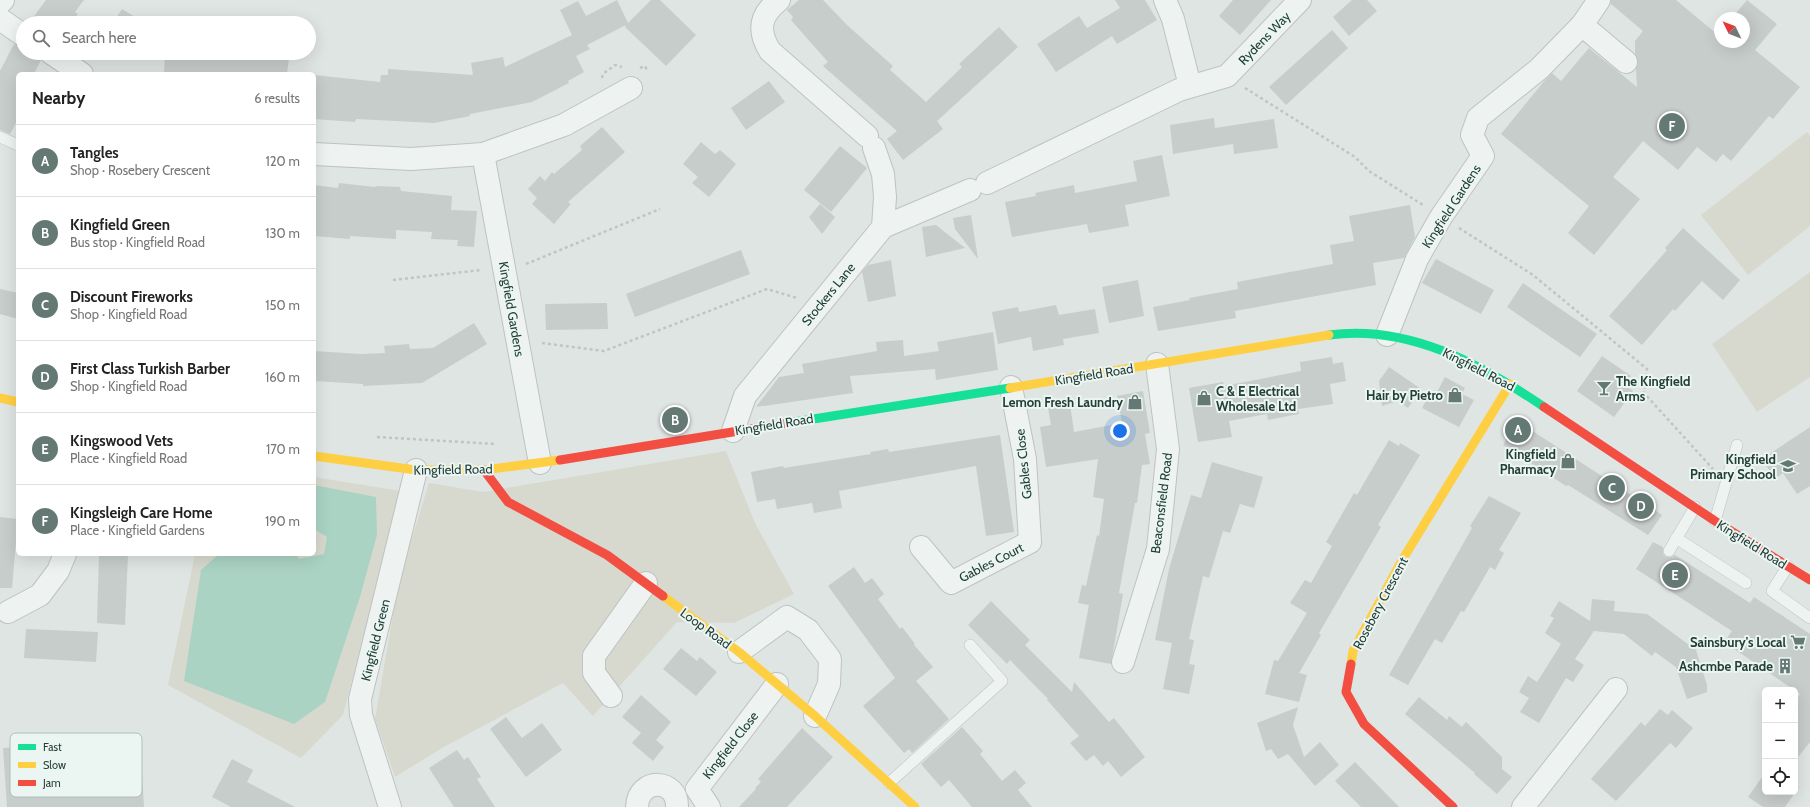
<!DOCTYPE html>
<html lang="en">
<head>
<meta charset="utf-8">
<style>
	:root { --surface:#fff; --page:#f6f6f6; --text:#222; --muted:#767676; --line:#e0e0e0; --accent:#657974 }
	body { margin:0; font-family:Cabin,sans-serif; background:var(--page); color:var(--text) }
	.controls { position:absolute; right:12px; bottom:12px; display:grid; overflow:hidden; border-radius:6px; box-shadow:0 4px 16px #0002 }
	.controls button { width:36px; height:36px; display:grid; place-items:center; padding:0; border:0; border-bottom:1px solid var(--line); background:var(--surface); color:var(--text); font:20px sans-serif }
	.compass { position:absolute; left:1714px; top:12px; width:36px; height:36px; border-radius:50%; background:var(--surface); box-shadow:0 4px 16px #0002; rotate:313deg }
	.you { position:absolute; left:1120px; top:431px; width:14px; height:14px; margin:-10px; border:3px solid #fff; border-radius:50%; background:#1a73e8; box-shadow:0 0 0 6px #1a73e833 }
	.badge { display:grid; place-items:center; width:26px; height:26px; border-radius:50%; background:var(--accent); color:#fff; font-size:13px; font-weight:700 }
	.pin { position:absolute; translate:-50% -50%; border:2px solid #fff; box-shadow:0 1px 4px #0006 }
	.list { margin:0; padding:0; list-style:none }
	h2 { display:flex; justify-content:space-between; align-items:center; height:52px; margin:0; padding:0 16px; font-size:17px }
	h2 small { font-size:13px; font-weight:400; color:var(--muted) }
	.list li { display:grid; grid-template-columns:26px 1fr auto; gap:12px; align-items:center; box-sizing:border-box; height:72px; padding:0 16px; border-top:1px solid var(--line) }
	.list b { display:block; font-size:15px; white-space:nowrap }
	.list p { margin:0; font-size:13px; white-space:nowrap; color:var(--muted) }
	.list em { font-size:13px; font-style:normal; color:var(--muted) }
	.icon { flex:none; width:22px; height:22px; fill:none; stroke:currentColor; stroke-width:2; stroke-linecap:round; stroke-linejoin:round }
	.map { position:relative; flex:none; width:1810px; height:807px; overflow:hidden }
	.search { position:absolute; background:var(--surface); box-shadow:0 4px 16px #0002; left:16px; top:16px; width:300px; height:44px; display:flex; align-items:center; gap:10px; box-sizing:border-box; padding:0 14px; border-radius:22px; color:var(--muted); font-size:15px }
	.panel { position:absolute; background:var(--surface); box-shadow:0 4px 16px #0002; left:16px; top:72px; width:300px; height:484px; border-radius:6px }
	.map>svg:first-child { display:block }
</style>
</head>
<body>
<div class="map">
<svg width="1810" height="807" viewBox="0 0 1810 807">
	<rect width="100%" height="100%" fill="#dfe5e3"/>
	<g fill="#d8d9ce">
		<polygon points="1807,132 1810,136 1810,226 1748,275 1701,215"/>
		<polygon points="1810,272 1810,377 1757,412 1712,344"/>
		<polygon points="726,451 755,523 794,594 734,623 677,622 593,716 563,683 442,748 395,777 375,719 399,580 429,483 483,492"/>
		<polygon points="314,477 401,491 343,715 301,758 168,685 195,554 314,554"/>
	</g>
	<polygon fill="#aad3c4" points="314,485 376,497 377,535 360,597 325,702 294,724 184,681 201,570 219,554 296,554 299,559 324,554 327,537 314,529"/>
	<g fill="#c7cdcb">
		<polygon points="46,0 84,0 75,12 78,14 71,23 29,23"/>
		<polygon points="617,0 628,23 651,0 660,0 696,35 666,66 625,27 626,25 587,45 590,49 576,56 584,72 568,81 569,83 532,102 470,114 470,116 434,123 356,119 355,122 314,119 314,75 380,82 381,75 388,75 388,69 473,75 471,63 503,57 505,67 572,35 560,10 578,1 586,16"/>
		<polygon points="799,0 823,0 847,25 893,66 890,70 926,102 962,67 959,64 999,27 1018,47 937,121 943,129 903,160 887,139 897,131 823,66 828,62 791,20 793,17 787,10"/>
		<polygon points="1115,0 1145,0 1157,20 1117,44 1112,36 1056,72 1037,44 1079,16 1087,28 1120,8"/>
		<polygon points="1233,0 1271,0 1240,35 1219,16"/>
		<polygon points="1352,0 1367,0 1377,11 1349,36 1333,17"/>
		<polygon points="1611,0 1676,0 1718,35 1720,33 1720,42 1744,42 1744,18 1732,18 1747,0 1777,24 1755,50 1800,87 1773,119 1769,116 1731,161 1723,154 1716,162 1697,147 1678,170 1643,141 1613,177 1640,199 1594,255 1568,233 1589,206 1501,134 1545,80 1552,73 1561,81 1589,48 1637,87 1636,69 1638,64 1635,54 1635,41 1643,31 1611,4"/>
		<polygon points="122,9 137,18 134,23 113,23"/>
		<polygon points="1332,30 1348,48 1286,105 1269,87"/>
		<polygon points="14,44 23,47 23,53 39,54 41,60 34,74 18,74 18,119 10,134 0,130 0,71"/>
		<polygon points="165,53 237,55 237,53 242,53 289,58 287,74 164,74"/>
		<polygon points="769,81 785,102 746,130 731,108"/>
		<polygon points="1214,118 1215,128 1274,119 1278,148 1234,154 1233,144 1173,154 1170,125"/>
		<polygon points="602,127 625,152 568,202 571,204 554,224 532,204 537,198 528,189 540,176 545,181 552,172 554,174 582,150 580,146"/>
		<polygon points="701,142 715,154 720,150 736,164 709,197 692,183 698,177 683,164"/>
		<polygon points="840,146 867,168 831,212 804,190"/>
		<polygon points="1162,155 1170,196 1125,205 1129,226 1089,233 1087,224 1012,237 1005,202 1036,196 1035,193 1074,185 1075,193 1137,181 1133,161"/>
		<polygon points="339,183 375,187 376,186 400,187 401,191 452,196 451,210 477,211 474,247 457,246 458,240 431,239 432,232 396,230 396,239 350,236 350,239 314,236 314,185 338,188"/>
		<polygon points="820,204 835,217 822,234 809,217"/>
		<polygon points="1410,205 1415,237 1404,258 1373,263 1376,285 1235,311 1236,318 1158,331 1153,307 1190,300 1189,298 1238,289 1237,282 1333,264 1330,245 1354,241 1349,216"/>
		<polygon points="971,215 978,259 955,229 953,218"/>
		<polygon points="936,225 965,248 926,257 922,227"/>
		<polygon points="1683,228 1740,280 1723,300 1702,281 1675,311 1673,309 1642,345 1609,316 1667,250 1665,248"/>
		<polygon points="741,250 750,274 635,317 626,294"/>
		<polygon points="1436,259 1494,290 1481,314 1422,283"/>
		<polygon points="891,260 896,296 868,302 862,272 868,265"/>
		<polygon points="1138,280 1144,316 1109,323 1102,287"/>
		<polygon points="1523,283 1597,334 1580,357 1507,307"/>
		<polygon points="0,289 18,293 18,319 0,314"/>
		<polygon points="607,303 608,329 546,330 545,304"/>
		<polygon points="1056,305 1059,315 1095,309 1099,333 1063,339 1064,345 1033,351 1031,337 998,344 992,312 1018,307 1019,312"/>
		<polygon points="474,323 487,344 422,383 363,386 363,384 314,381 314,351 361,354 385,353 384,346 409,344 410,349 433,348"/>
		<polygon points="993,332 998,370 936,380 935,369 850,376 853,393 756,407 779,377 804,373 802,364 877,351 876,342 903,340 904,356 939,351 937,342"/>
		<polygon points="1602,356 1631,376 1625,385 1633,391 1614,417 1577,391"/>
		<polygon points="1332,357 1333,364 1343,362 1346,381 1330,384 1333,404 1298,409 1299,414 1268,420 1267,414 1229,421 1232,437 1198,442 1189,388 1223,382 1224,386 1301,371 1300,362"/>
		<polygon points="1389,367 1421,389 1408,408 1398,401 1382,406 1379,381"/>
		<polygon points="1445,377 1465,388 1462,394 1474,400 1459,427 1422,408 1431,392 1436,394"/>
		<polygon points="1143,391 1150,433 1145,434 1150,464 1142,465 1137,503 1135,503 1119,593 1123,594 1111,664 1079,658 1089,605 1078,603 1082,585 1086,586 1097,535 1099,536 1104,499 1093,497 1098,459 1046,467 1040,427 1051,425 1048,408 1070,404 1074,432 1122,423 1117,396"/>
		<polygon points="1517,421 1662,515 1648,535 1568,485 1566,486 1503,445"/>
		<polygon points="1810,427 1810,486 1797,494 1783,473 1775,479 1762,459"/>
		<polygon points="1000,435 1014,532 986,536 976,466 839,491 842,508 814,513 812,503 777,509 775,499 757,502 751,472 783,466 784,468 871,454 870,452 888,449 889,452"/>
		<polygon points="1389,440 1399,446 1400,443 1420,455 1378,525 1381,527 1319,633 1321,635 1299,673 1307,675 1299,702 1265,694 1274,660 1278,661 1307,613 1290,603 1305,580 1311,583 1332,546 1326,542 1354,493 1357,495"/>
		<polygon points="1212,462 1263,477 1254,508 1240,504 1230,533 1223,531 1209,578 1203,576 1189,639 1194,640 1189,664 1195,665 1189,694 1163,689 1172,643 1155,640 1169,569 1191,495 1201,498"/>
		<polygon points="1489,496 1521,513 1499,550 1504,553 1495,570 1490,567 1464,612 1461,611 1442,643 1435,639 1408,685 1389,675 1472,528 1470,526"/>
		<polygon points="0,517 18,519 12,588 0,588"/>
		<polygon points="1653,542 1663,547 1663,554 1666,557 1672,557 1675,555 1750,603 1754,597 1810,634 1810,742 1795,761 1795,700 1800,694 1724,642 1732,631 1636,569"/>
		<polygon points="99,554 128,554 125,625 97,623"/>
		<polygon points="854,567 865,583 872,578 884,594 878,599 900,629 902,627 915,644 914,645 933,667 916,681 949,719 912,753 909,749 904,753 863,706 895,678 828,586"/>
		<polygon points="1592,599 1615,601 1614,611 1647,614 1696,650 1707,685 1707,692 1687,699 1676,667 1655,652 1652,656 1624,634 1594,631 1575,659 1584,665 1573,682 1566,678 1539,723 1520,712 1529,698 1519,692 1528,676 1537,682 1561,644 1545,633 1554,618 1550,616 1559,601 1590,621"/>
		<polygon points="991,601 1030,640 1025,645 1072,692 1074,682 1109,722 1114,718 1145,757 1121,777 1108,761 1103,766 1094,755 1086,761 1070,743 1079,736 1047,700 1048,699 1010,660 1007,664 968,625"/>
		<polygon points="26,629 98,632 96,662 24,658"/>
		<polygon points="681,648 697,661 700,657 717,672 696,696 663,669"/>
		<polygon points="641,695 671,722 656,740 664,747 653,761 632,743 641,733 622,717"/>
		<polygon points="1419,697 1447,720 1449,716 1462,727 1466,722 1502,757 1502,769 1512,777 1497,794 1474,774 1475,773 1405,714"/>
		<polygon points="1298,707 1293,725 1304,757 1320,742 1339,765 1315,786 1288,754 1278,759 1271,749 1266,751 1257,723"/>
		<polygon points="1660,709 1668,715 1672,710 1693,728 1676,748 1670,743 1616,801 1591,779 1641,722 1645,726"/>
		<polygon points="506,717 522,738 542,723 562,750 526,777 490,729"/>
		<polygon points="962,727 983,751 980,754 1002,781 1015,770 1026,783 1018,790 1032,807 972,807 949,780 941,787 921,764"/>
		<polygon points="802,728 833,757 787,807 739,807 756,789 755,788 761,782 758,779"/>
		<polygon points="140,739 144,807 7,807 3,748"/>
		<polygon points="457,750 464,760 468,757 481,777 477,779 495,807 454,807 429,768"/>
		<polygon points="232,759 253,770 247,782 295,807 231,807 212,797"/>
		<polygon points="1355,762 1399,807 1361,807 1335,781"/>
		<polygon points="1765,773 1765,792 1795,792 1795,784 1799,787 1785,807 1763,807 1748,797"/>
	</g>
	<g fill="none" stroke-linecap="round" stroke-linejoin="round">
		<g stroke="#bdc3c1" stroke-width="12">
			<g id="lane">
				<polyline points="0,137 18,145"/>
				<polyline points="1715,521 1737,445"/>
				<polyline points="1676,538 1746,583"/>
				<polyline points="1669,551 1695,507"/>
				<polyline points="1788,566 1772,591 1810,618"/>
				<polyline points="889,783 1002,681 970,645"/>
			</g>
		</g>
		<g stroke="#bdc3c1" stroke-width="24">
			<g id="street">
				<path d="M779 0C760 15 757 30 770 51L867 136"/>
				<polyline points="1165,0 1173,19 1190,86"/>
				<polyline points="0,3 3,0"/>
				<polyline points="0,19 23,35"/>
				<polyline points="1582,25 1626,62"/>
				<polyline points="51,53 82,74"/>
				<polyline points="314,154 411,159 483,154 564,125 631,88"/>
				<polyline points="483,154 540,463"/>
				<polyline points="987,183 1179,90 1227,76 1300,0"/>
				<polyline points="883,227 970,190"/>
				<polyline points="1387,335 1417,259 1441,217 1483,156 1472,135 1478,118 1539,69 1582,25 1599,0"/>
				<polyline points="733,431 745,396 883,227 885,197 883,174 874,148"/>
				<polyline points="921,547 951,583 1030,542 1025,459 1011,387"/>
				<polyline points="8,612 40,595 58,571 65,554"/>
				<polyline points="739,652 787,617 808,630 830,659 829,684 815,716"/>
				<polyline points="1123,662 1158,549 1168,449 1157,364"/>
				<polyline points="611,696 594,673 594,656 646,583"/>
				<polyline points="390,807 361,715 360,699 416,470"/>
				<path d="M637 807C638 777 678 778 677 807"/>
				<polyline points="709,807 697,789 777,684"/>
				<polyline points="1523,807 1616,689"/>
			</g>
		</g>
		<g stroke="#bfc5c4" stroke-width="2.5" stroke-dasharray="3 3" stroke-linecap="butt">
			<polyline points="640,68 645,66 648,72"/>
			<polyline points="602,78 603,74 615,65 622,67"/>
			<polyline points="1245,88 1355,157 1369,171 1423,205"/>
			<polyline points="1459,228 1533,275 1647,369 1644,393 1713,469"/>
			<polyline points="526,264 660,209"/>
			<polyline points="393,280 481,270"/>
			<polyline points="542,343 604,351 767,289 797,298"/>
			<polyline points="377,437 496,444"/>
		</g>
		<use href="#lane" stroke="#eef2f1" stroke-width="11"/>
		<use href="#street" stroke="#eef2f1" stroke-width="22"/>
		<g stroke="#16e098" stroke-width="9">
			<path d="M1329 335C1408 324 1481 364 1544 407"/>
			<polyline points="788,423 1010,388"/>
		</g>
		<g stroke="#ffcf43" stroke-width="9">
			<polyline points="1010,388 1329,335"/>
			<polyline points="0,398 18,402"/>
			<polyline points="314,456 416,470 484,470 560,460"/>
			<polyline points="663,596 739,652 815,716 915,807"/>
			<polyline points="1351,664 1353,651 1401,562 1510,384"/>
		</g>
		<g stroke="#f24e42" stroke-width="9">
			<polyline points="1544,407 1715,521 1810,580"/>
			<polyline points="560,460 788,423"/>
			<polyline points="484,470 508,502 607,555 663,596"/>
			<polyline points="1351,664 1346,692 1364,724 1453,807"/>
		</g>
	</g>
	<defs>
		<g id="bar-bare" transform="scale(1.2)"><path d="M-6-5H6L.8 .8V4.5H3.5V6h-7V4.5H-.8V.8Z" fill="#657974" stroke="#ebf5f2" stroke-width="2.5" paint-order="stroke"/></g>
		<g id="shop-bare" transform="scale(1.2)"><path d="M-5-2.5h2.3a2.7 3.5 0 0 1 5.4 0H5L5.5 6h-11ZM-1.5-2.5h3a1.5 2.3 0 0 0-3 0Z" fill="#657974" stroke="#ebf5f2" stroke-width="2.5" paint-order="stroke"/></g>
		<g id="school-bare" transform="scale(1.2)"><path d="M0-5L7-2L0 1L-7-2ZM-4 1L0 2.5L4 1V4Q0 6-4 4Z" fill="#657974" stroke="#ebf5f2" stroke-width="2.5" paint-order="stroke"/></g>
		<g id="supermarket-bare" transform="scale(1.2)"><path d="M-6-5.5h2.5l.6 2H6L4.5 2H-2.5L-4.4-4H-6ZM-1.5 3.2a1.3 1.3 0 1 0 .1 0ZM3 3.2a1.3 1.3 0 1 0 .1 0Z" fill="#657974" stroke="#ebf5f2" stroke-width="2.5" paint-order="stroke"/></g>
		<g id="building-bare" transform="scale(1.2)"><path d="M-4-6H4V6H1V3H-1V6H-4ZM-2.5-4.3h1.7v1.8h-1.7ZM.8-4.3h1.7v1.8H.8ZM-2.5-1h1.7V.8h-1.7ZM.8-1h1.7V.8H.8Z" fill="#657974" stroke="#ebf5f2" stroke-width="2.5" paint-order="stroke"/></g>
	</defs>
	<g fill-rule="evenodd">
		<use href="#bar-bare" x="1604" y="388"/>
		<use href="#shop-bare" x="1455" y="395"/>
		<use href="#shop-bare" x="1204" y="398"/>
		<use href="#shop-bare" x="1135" y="402"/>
		<use href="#shop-bare" x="1568" y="461"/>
		<use href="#school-bare" x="1788" y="466"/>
		<use href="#supermarket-bare" x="1798" y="642"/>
		<use href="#building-bare" x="1785" y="666"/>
	</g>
	<g text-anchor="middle" stroke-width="4" stroke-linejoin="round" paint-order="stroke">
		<g font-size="13" fill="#243f38" stroke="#ebf5f2">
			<text transform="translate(1264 38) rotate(-46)" y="5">Rydens Way</text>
			<text transform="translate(1451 206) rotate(-57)" y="5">Kingfield Gardens</text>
			<text transform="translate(828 294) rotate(-51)" y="5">Stockers Lane</text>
			<text transform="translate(512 309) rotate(80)" y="5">Kingfield Gardens</text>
			<text transform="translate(1479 369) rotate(27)" y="5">Kingfield Road</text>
			<text transform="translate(1094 374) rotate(-9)" y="5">Kingfield Road</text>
			<text transform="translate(774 424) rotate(-9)" y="5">Kingfield Road</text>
			<text transform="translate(1023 464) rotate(-96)" y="5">Gables Close</text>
			<text transform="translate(453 469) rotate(-1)" y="5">Kingfield Road</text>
			<text transform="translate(1161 503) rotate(-83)" y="5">Beaconsfield Road</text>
			<text transform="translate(1752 544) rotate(32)" y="5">Kingfield Road</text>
			<text transform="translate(991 562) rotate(-27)" y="5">Gables Court</text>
			<text transform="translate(1380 603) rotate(-62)" y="5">Rosebery Crescent</text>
			<text transform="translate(706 628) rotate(36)" y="5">Loop Road</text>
			<text transform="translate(375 640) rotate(-76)" y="5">Kingfield Green</text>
			<text transform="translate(730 745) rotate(-52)" y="5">Kingfield Close</text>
		</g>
		<g font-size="13" font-weight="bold" fill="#243f38" stroke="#ebf5f2" text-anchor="end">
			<text x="1616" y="386" text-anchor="start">The Kingfield<tspan x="1616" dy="15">Arms</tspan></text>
			<text x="1216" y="396" text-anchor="start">C &amp; E Electrical<tspan x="1216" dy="15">Wholesale Ltd</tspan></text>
			<text x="1443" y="400">Hair by Pietro</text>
			<text x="1123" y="407">Lemon Fresh Laundry</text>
			<text x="1556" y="459">Kingfield<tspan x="1556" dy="15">Pharmacy</tspan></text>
			<text x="1776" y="464">Kingfield<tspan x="1776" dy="15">Primary School</tspan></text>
			<text x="1786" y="647">Sainsbury's Local</text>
			<text x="1773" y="671">Ashcmbe Parade</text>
		</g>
	</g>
	<rect x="10" y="733" width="132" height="64" rx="6" fill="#ebf5f2" stroke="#afbeba" stroke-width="1"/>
	<rect x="18" y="744" width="18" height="6" fill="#16e098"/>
	<rect x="18" y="762" width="18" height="6" fill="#ffcf43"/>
	<rect x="18" y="780" width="18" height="6" fill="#f24e42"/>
	<g font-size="11" fill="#243f38">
		<text x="43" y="751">Fast</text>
		<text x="43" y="769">Slow</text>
		<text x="43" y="787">Jam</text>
	</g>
</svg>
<div class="controls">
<button>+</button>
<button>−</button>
<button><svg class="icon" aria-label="locate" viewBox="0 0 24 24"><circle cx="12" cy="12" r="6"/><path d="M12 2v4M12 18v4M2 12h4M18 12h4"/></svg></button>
</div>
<svg class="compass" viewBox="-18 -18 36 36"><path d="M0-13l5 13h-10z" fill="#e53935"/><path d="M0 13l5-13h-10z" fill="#767676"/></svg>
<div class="you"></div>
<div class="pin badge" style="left:1518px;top:430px">A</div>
<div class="pin badge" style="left:675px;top:420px">B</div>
<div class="pin badge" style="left:1612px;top:488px">C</div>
<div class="pin badge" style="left:1641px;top:506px">D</div>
<div class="pin badge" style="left:1675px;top:575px">E</div>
<div class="pin badge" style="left:1672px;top:126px">F</div>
<div class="search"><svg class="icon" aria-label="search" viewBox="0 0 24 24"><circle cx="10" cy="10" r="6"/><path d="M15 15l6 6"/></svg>Search here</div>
<section class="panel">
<h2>Nearby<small>6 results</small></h2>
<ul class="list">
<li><span class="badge">A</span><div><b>Tangles</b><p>Shop · Rosebery Crescent</p></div><em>120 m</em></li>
<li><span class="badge">B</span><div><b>Kingfield Green</b><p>Bus stop · Kingfield Road</p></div><em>130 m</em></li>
<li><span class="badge">C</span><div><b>Discount Fireworks</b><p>Shop · Kingfield Road</p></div><em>150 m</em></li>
<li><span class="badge">D</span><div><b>First Class Turkish Barber</b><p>Shop · Kingfield Road</p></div><em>160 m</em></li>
<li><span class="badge">E</span><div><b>Kingswood Vets</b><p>Place · Kingfield Road</p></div><em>170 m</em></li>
<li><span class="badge">F</span><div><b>Kingsleigh Care Home</b><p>Place · Kingfield Gardens</p></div><em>190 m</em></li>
</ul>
</section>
</div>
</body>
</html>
